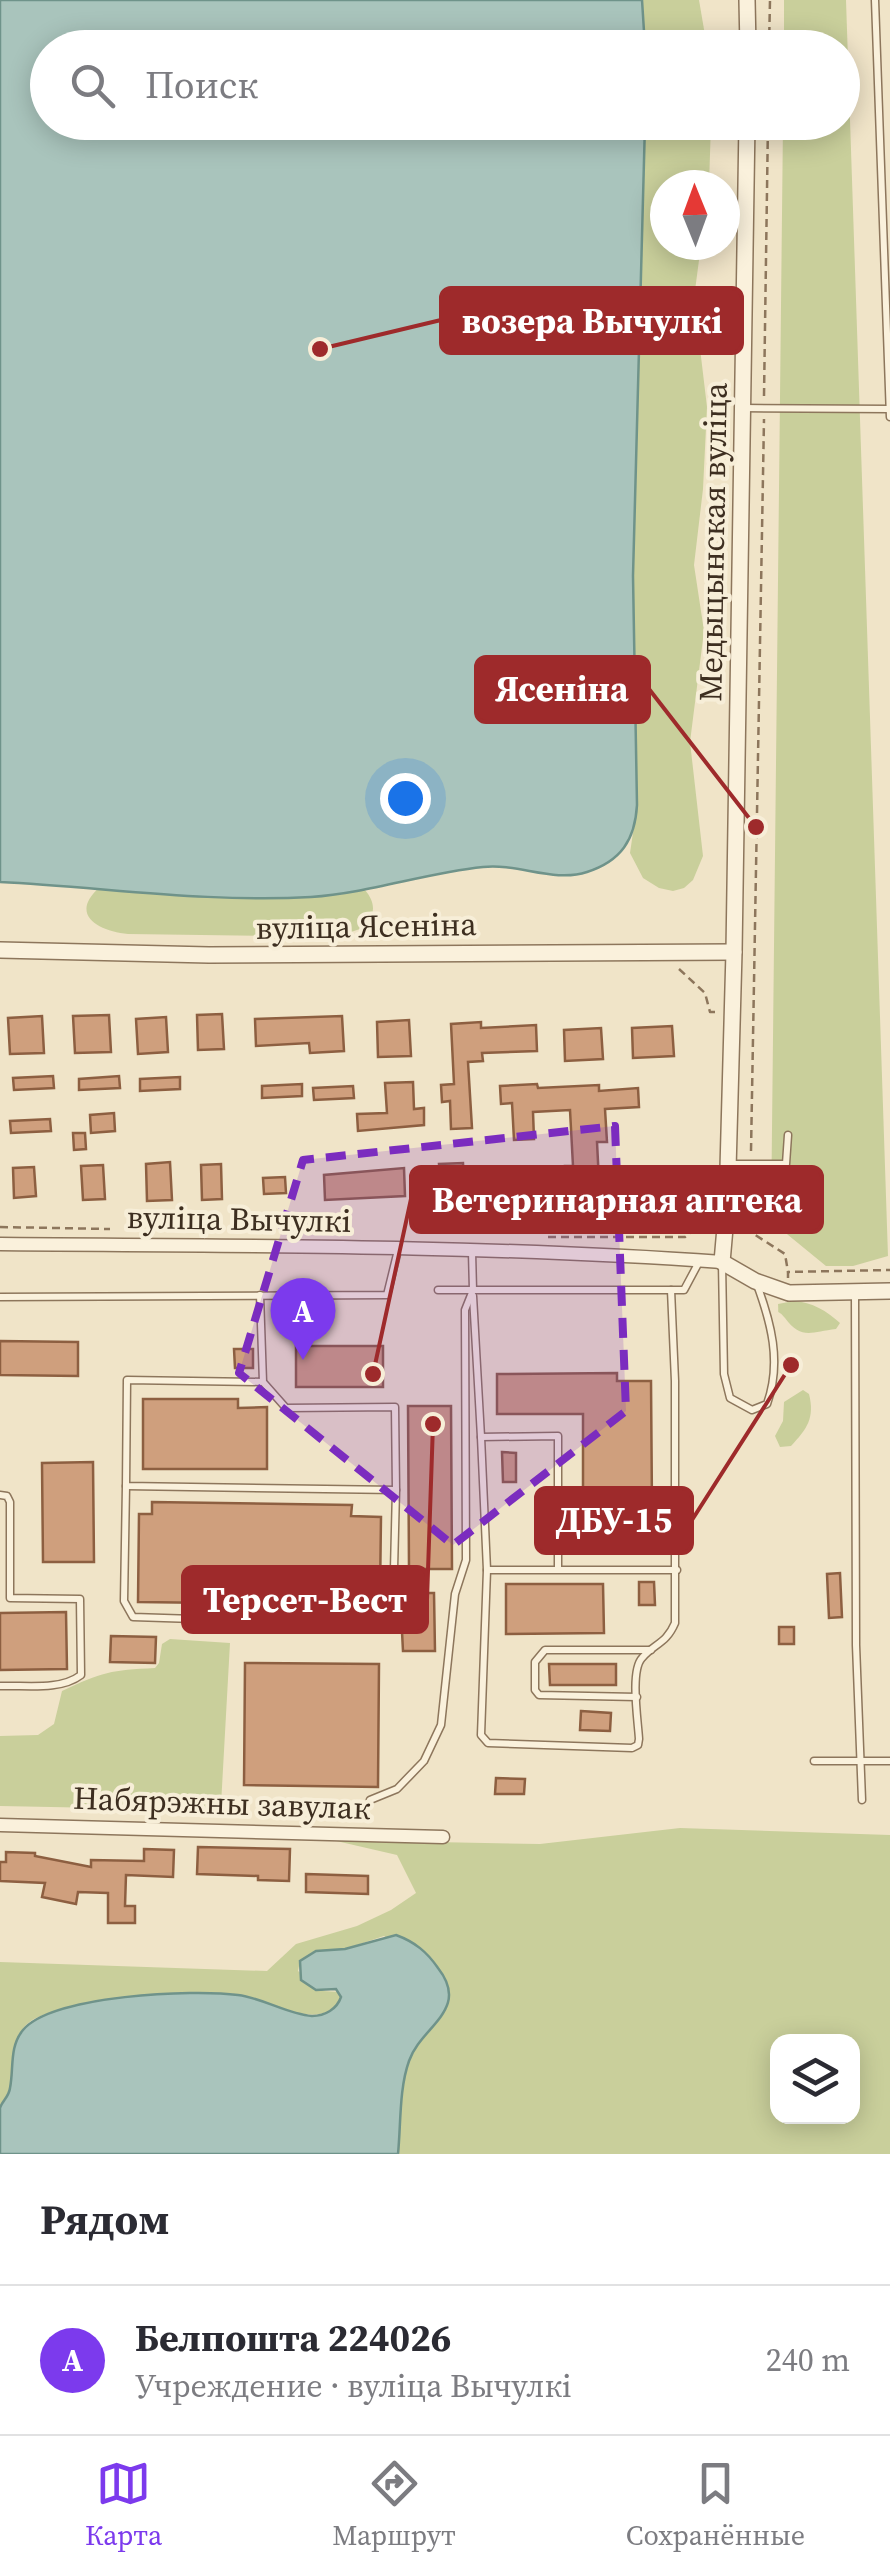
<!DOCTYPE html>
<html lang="ru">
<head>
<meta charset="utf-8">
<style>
	:root { --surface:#fff; --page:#f7f7f7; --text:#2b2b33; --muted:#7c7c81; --line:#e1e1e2; --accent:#7c3aed }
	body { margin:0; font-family:"Source Serif 4",serif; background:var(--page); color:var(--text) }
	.controls { position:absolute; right:30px; bottom:30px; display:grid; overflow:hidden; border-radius:20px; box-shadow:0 5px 25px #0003 }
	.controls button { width:90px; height:90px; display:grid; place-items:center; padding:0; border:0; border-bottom:2px solid var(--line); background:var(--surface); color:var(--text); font:50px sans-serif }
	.compass { position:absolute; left:650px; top:170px; width:90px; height:90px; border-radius:50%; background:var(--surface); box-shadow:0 5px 25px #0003; rotate:359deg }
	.you { position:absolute; left:405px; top:798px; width:35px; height:35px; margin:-25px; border:8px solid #fff; border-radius:50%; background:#1a73e8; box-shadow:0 0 0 15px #1a73e833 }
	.badge { display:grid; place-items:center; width:65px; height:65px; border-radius:50%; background:var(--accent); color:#fff; font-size:32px; font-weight:700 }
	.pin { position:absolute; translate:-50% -82px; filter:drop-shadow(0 2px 5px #0008) }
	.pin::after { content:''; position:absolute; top:52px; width:35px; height:30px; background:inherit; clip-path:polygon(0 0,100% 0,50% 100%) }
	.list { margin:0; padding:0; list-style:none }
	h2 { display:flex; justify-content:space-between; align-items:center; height:130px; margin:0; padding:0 40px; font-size:42px }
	h2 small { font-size:32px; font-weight:400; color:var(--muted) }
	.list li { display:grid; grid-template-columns:65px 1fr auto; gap:30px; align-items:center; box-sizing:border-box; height:150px; padding:0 40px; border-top:2px solid var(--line) }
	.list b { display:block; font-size:38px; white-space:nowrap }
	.list p { margin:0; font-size:32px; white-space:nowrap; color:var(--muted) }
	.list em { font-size:32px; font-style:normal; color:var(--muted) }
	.icon { flex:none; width:55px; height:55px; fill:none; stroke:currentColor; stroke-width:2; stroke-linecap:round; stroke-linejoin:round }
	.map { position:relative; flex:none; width:890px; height:2154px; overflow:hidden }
	.search { position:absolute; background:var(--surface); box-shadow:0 5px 25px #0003; left:30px; right:30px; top:30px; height:110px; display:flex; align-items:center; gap:25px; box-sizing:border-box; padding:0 35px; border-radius:55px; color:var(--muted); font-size:38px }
	.sheet { height:280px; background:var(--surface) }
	nav { display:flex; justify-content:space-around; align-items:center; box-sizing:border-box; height:140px; border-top:2px solid var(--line); background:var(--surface); font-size:28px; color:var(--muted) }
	nav a { display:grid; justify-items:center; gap:5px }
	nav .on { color:var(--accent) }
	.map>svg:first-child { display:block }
</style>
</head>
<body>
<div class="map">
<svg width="890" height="2154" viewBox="0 0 890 2154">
	<rect width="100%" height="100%" fill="#f0e4c8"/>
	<g fill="#c9cf9b" fill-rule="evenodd">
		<polygon points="642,0 699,0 707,47 645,47"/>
		<polygon points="784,0 846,0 888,1256 853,1266 826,1266 771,1221 783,123 842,122 842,48 784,47"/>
		<polygon points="645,123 711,123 709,185 665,185 665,245 701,245 694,298 707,407 703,489 694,565 704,631 690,742 703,856 693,880 684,888 673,891 659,888 643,878 630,853 637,805 633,576"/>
		<path d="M100 887C188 895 278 905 365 890 376 903 375 914 366 927L336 937 128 934C99 931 68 915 100 887Z"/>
		<path d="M794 1301C812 1302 827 1311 840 1323L836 1329C811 1332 801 1340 785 1318 776 1307 779 1318 778 1304Z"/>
		<path d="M803 1390 809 1394C815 1418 807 1429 791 1446L780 1447 775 1436 783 1421 784 1402Z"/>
		<path d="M170 1639 230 1643 221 1805 203 1810 0 1806V1736L38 1735 54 1724 62 1691C102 1672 111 1670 155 1668L159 1663 162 1644Z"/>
		<path d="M680 1828 890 1835V2154H398C401 2124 399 2089 409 2061 414 2046 426 2036 436 2024 473 1976 418 1958 384 1936L345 1949 316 1951 300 1961 298 1971 323 1991 340 1992V2003C312 2031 273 2000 240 1995 191 1987 81 1997 36 2018 0 2036 25 2083 0 2106V1962L267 1971 296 1944 357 1926 391 1910 416 1893 397 1855 332 1840 540 1844ZM778 2041H852V2116H778Z"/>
	</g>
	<g fill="#a9c4bc" stroke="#6f938a" stroke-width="2.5">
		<path d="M0 0H642L645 47 48 48V122L645 123 633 576 637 805C635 840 621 861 587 872 554 883 518 863 483 867 425 873 369 893 311 897 208 903 103 887 0 882Z"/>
		<path d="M396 1935C415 1942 427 1952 438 1968 471 2010 421 2026 409 2061 399 2089 401 2124 398 2154H0C0 2141 0 2120 0 2108 2 2101 9 2097 10 2088 14 2068 9 2047 23 2030 52 1995 194 1989 238 1995 263 1998 287 2014 312 2016 325 2016 337 2009 341 1997L336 1989 316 1990 301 1980 300 1961 316 1951 345 1949Z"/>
	</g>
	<g fill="#cf9f7d" stroke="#8d5f41" stroke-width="2.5">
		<polygon points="222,1014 224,1049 198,1050 197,1015"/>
		<polygon points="109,1015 111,1052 75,1053 73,1016"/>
		<polygon points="42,1016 44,1053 10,1054 8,1018"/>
		<polygon points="342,1016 344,1051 310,1053 309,1043 256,1046 255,1019"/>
		<polygon points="166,1017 168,1052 138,1054 136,1019"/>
		<polygon points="409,1020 411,1056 378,1057 377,1022"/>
		<polygon points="481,1022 481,1028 536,1025 537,1051 482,1053 483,1061 468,1062 472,1128 451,1129 450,1101 442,1102 441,1085 454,1084 451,1024"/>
		<polygon points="672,1026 674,1056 633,1058 632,1028"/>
		<polygon points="601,1028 603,1059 565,1061 564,1030"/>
		<polygon points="53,1076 54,1088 14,1090 13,1078"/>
		<polygon points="119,1076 120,1088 79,1090 79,1079"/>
		<polygon points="180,1077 180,1089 140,1091 140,1079"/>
		<polygon points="413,1082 414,1109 424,1108 424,1125 358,1131 357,1114 387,1113 385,1083"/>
		<polygon points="302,1084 302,1096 262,1098 262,1086"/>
		<polygon points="537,1084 538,1088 599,1085 599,1091 638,1088 639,1107 605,1109 607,1142 597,1142 600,1201 567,1202 565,1166 573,1166 570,1110 533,1112 534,1139 514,1140 512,1103 501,1104 500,1086"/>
		<polygon points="353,1086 354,1098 314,1100 313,1088"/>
		<polygon points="114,1113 115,1131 91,1133 90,1115"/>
		<polygon points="50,1119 51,1131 11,1133 10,1121"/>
		<polygon points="73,1133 85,1133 86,1149 74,1150"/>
		<polygon points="170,1162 172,1200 147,1201 146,1164"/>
		<polygon points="463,1163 465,1198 441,1199 439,1164"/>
		<polygon points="221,1164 222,1199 202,1200 201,1165"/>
		<polygon points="103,1165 105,1199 83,1200 81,1166"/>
		<polygon points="34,1167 36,1196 14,1198 13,1168"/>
		<polygon points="404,1168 405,1196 325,1200 324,1175"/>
		<polygon points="285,1177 286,1193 264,1194 263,1178"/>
		<polygon points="0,1341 78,1342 78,1376 0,1375"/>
		<rect x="296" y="1346" width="87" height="41"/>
		<polygon points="234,1349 253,1349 253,1368 235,1368"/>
		<polygon points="617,1373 617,1381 651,1381 652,1508 583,1508 583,1414 497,1414 497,1374"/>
		<polygon points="143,1399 238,1399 238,1408 267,1407 267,1469 143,1469"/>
		<polygon points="408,1406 451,1406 452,1569 409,1569"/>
		<polygon points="502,1452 516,1453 516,1482 503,1482"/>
		<polygon points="93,1462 94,1562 43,1562 42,1463"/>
		<polygon points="152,1502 352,1505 351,1516 381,1517 380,1594 387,1593 386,1605 138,1602 139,1514 152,1514"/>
		<polygon points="840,1573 842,1617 829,1618 827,1574"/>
		<polygon points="639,1582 654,1582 655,1605 639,1605"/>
		<polygon points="506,1584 603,1584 604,1633 506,1634"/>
		<polygon points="400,1593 434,1593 435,1651 403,1651"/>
		<polygon points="66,1612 67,1669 0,1670 0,1613"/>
		<rect x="779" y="1627" width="15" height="17"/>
		<polygon points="111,1636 156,1637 155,1663 110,1662"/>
		<polygon points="245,1663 379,1664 378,1787 244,1785"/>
		<polygon points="549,1664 616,1664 616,1685 550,1685"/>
		<polygon points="581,1711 611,1713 610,1731 580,1730"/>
		<polygon points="496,1778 525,1779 524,1794 495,1794"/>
		<polygon points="198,1847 290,1849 289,1881 258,1880 258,1876 197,1874"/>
		<polygon points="144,1849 174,1850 173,1877 126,1875 125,1906 135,1906 135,1923 108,1923 108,1893 78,1892 76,1904 42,1897 45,1883 0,1881 0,1862 6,1862 6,1852 35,1853 35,1856 91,1867 91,1860 144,1861"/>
		<polygon points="306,1874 368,1876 368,1894 306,1892"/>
	</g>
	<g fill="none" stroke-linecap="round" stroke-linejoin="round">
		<g stroke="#8d765c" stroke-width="9">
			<g id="service">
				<polyline points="875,0 890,417"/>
				<polyline points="743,408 890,409"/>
				<polyline points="729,1164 786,1164 788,1135"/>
				<path d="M722 1263 724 1374 730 1398 752 1410 767 1404C782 1362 771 1322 756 1282"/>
				<polyline points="438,1290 684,1290 699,1262"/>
				<polyline points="855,1293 856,1645 862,1800"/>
				<polyline points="260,1295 263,1382 127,1380 126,1486 396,1490 395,1407 286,1408 263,1382"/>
				<polyline points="473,1296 481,1437 558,1436 558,1569"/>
				<polyline points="0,1297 387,1295 398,1250"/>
				<path d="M481 1437 487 1570 481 1735 488 1743 632 1748 638 1745 639 1739C638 1721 630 1671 642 1658 655 1643 666 1644 675 1623V1381L671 1290"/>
				<polyline points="126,1486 124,1601 133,1617 383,1625 393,1609 396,1490"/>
				<path d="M0 1495 7 1496 10 1502V1598L80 1599 81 1675C60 1691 25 1685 0 1686"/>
				<polyline points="487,1570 677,1570"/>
				<polyline points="637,1697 539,1695 535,1690 535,1662 545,1650 651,1650"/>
				<polyline points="814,1761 890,1761"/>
				<polyline points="370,1800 397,1789 424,1761 441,1725 455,1594 466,1560 465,1310 473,1290 472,1252"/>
			</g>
		</g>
		<g stroke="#8d765c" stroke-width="15">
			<g id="minor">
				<path d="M0 1244C240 1246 482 1245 722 1262"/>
				<polyline points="0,1825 443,1837"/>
			</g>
		</g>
		<g stroke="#8d765c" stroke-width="18">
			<g id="tertiary">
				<polyline points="747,0 748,48"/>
				<polyline points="747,122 734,952 727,1205 722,1262 755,1281 789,1293 890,1291"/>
				<polyline points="0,950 209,955 734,952"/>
			</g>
		</g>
		<g stroke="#8d765c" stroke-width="2.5" stroke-dasharray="8 5" stroke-linecap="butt">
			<polyline points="769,48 770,0"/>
			<polyline points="764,396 768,122"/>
			<polyline points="679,969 705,993 710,1012 716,1012"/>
			<polyline points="751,1151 764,419"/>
			<polyline points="750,1174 749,1231 785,1254 788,1272"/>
			<polyline points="0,1227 110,1229"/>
			<polyline points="548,1237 685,1237 700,1225 707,1204"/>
			<polyline points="788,1278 788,1272 890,1270"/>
		</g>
		<use href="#service" stroke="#faf1dc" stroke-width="6"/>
		<use href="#minor" stroke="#faf1dc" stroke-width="12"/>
		<use href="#tertiary" stroke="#faf1dc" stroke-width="15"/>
	</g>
	<path fill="#7b2cbf" fill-opacity="0.2" stroke="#7b2cbf" stroke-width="8" stroke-dasharray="20 12" stroke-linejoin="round" d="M615 1126 626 1411 453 1545 239 1373 303 1160Z"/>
	<g text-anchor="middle" stroke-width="8" stroke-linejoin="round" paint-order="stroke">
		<g font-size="32" fill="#3d2e20" stroke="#f7eed8">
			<text transform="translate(713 542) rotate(-89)" y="11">Медыцынская вуліца</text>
			<text transform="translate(366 926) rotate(-1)" y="11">вуліца Ясеніна</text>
			<text transform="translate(239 1219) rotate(1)" y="11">вуліца Вычулкі</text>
			<text transform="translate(222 1803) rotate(2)" y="11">Набярэжны завулак</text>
		</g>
	</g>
	<path fill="none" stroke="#9e2a2b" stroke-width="4" d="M320 349L441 320M756 827L649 689M373 1374L411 1199M791 1365L692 1520M433 1424L427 1600"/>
	<g fill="#9e2a2b" stroke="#f7eed8" stroke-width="4">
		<circle cx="320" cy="349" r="10"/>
		<circle cx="756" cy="827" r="10"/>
		<circle cx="373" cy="1374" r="10"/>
		<circle cx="791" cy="1365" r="10"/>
		<circle cx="433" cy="1424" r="10"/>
	</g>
	<g fill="#9e2a2b" stroke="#9e2a2b" stroke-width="4">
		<rect x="441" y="288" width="301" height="65" rx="10"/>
		<rect x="476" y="657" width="173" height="65" rx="10"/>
		<rect x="411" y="1167" width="411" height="65" rx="10"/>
		<rect x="536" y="1488" width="156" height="65" rx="10"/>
		<rect x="183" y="1567" width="244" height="65" rx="10"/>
	</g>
	<g font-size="35" text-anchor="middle" font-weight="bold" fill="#fff">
		<text x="592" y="333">возера Вычулкі</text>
		<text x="562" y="701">Ясеніна</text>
		<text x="617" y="1212">Ветеринарная аптека</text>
		<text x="614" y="1532">ДБУ-15</text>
		<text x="305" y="1612">Терсет-Вест</text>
	</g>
</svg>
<div class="controls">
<button><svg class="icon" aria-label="layers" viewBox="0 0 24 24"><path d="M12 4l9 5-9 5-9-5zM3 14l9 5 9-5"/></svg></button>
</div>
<svg class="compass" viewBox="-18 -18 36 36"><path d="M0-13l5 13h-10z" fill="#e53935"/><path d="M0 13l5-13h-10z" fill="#7c7c81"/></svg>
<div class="you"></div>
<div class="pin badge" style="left:303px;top:1360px">A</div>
<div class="search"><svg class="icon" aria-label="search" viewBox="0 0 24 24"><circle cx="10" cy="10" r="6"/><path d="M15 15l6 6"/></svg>Поиск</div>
</div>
<section class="sheet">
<h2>Рядом<small></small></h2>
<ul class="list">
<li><span class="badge">A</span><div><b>Белпошта 224026</b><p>Учреждение · вуліца Вычулкі</p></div><em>240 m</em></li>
</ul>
</section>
<nav>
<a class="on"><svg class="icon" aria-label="map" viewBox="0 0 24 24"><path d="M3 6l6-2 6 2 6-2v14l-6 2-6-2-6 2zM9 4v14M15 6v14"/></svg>Карта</a>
<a><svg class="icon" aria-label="directions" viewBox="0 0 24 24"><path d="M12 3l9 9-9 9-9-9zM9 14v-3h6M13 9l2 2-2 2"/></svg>Маршрут</a>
<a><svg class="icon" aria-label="saved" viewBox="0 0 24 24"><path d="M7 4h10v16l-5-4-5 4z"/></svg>Сохранённые</a>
</nav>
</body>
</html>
